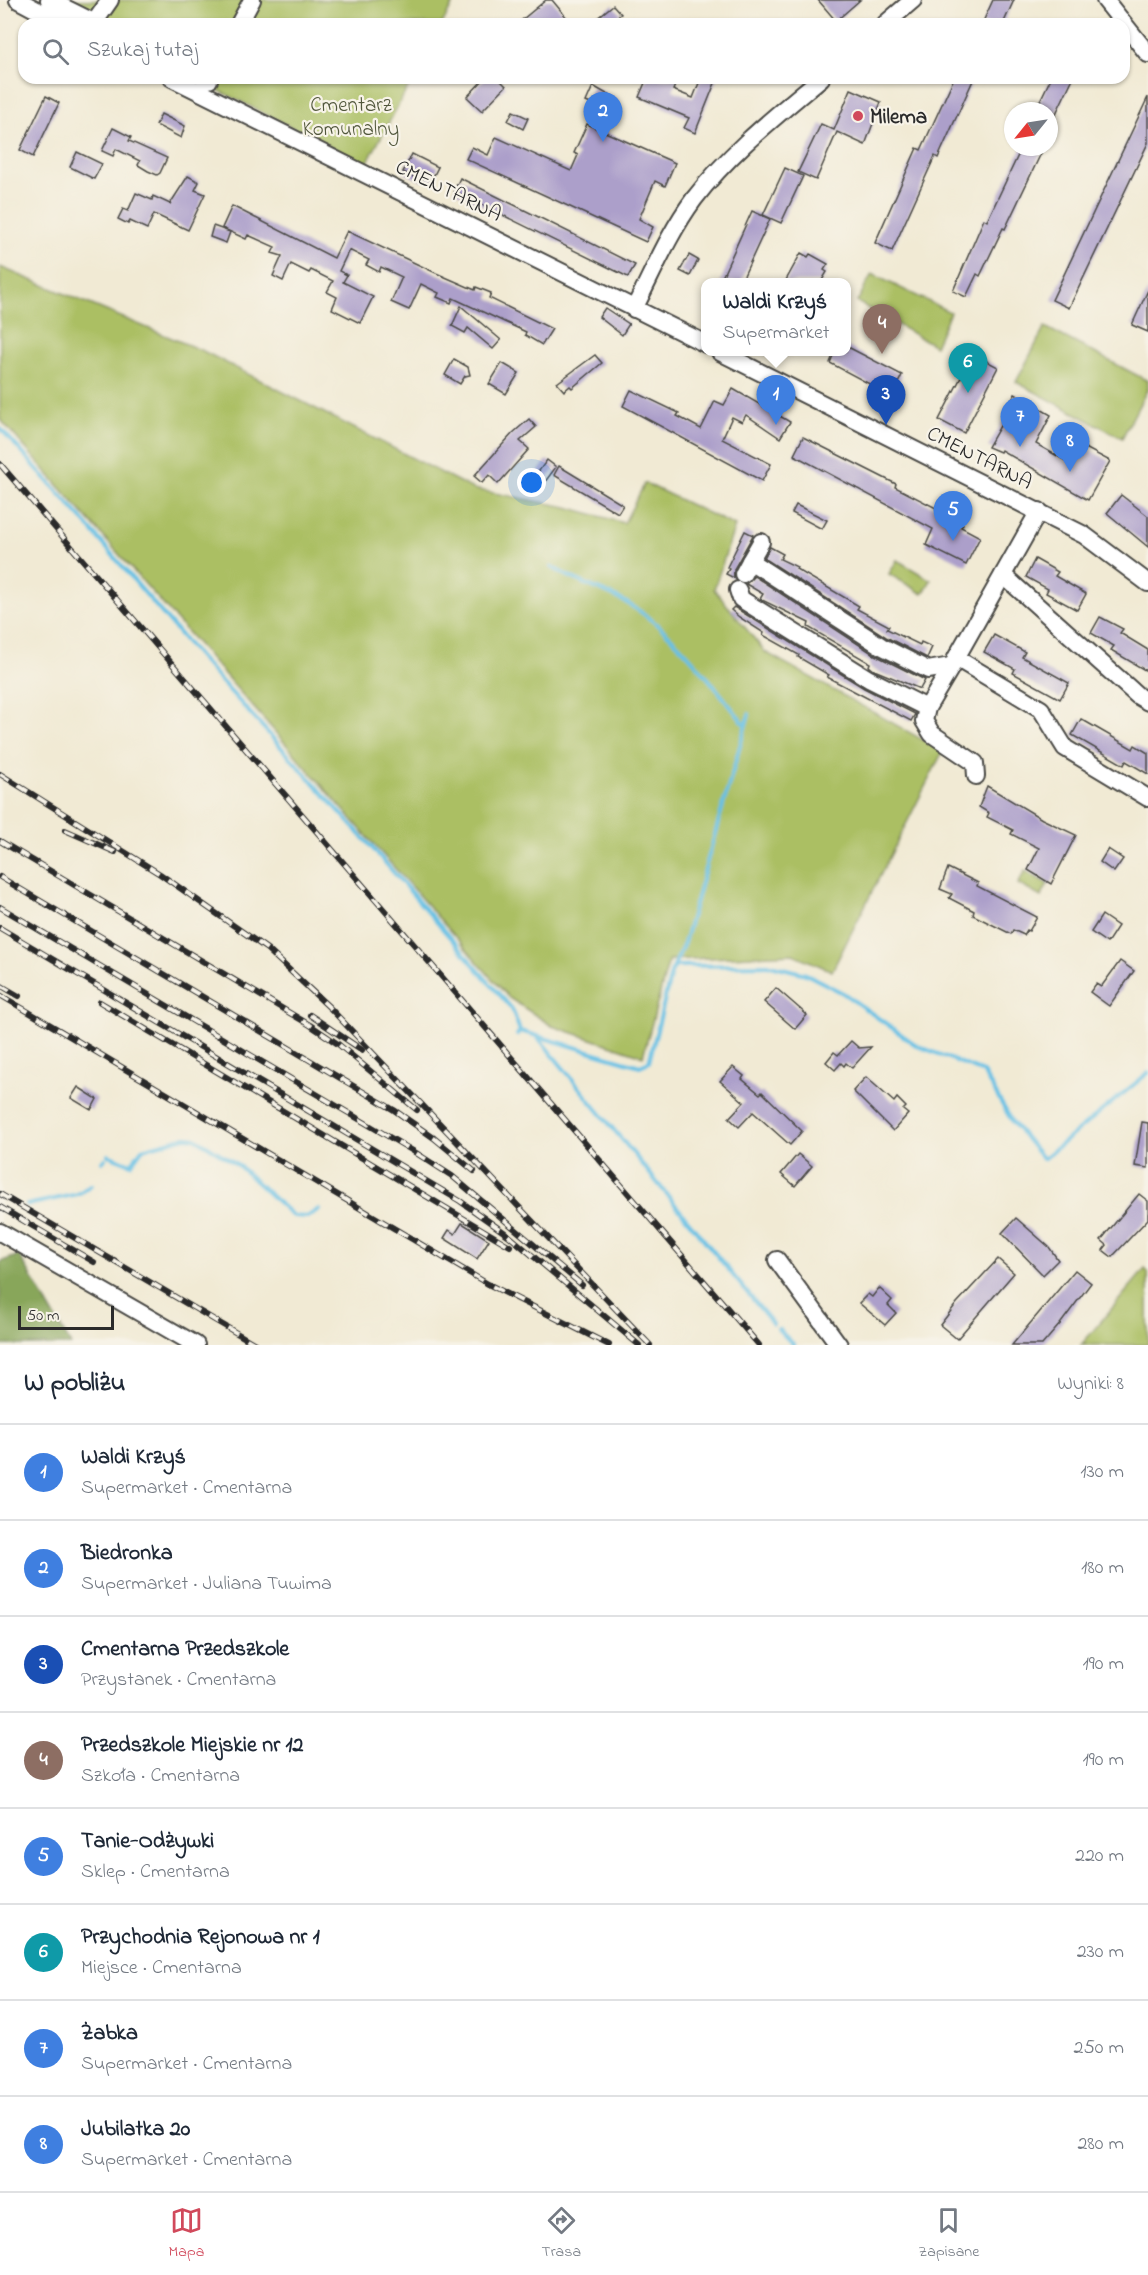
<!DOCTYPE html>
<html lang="pl">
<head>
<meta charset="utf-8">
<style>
	:root { --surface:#fff; --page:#f2f2f3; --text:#1f2937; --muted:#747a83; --line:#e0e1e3; --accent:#d1495b }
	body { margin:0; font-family:"Indie Flower",sans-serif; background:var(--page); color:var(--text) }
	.compass { position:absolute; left:1004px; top:102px; width:54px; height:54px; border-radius:50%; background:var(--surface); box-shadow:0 2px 4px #0004; rotate:240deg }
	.scale { position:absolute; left:18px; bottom:15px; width:96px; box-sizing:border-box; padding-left:6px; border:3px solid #2b2b2b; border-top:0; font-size:16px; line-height:21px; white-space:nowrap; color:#2b2b2b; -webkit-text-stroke:4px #f7f3e8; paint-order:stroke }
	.you { position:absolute; left:532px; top:483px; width:21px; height:21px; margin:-15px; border:4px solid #fff; border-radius:50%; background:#1a73e8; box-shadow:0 0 0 9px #1a73e833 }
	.badge { display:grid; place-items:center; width:39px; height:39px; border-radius:50%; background:var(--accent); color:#fff; font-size:20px; font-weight:700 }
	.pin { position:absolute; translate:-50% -50px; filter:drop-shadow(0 2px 3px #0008) }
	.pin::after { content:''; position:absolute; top:32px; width:21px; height:18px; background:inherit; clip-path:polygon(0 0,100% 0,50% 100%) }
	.popup { position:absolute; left:701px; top:278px; width:150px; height:78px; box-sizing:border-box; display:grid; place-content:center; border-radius:12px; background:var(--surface); filter:drop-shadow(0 2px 4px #0005); font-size:20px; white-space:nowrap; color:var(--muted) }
	.popup b { font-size:22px; color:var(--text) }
	.popup::after { content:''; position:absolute; left:50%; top:100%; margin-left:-12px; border:12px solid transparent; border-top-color:var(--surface) }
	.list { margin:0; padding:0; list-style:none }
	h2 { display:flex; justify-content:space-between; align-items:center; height:78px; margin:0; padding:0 24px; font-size:26px }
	h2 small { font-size:20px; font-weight:400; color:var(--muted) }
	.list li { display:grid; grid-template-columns:39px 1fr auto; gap:18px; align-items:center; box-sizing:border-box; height:96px; padding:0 24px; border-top:2px solid var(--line) }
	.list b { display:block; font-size:22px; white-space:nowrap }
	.list p { margin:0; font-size:20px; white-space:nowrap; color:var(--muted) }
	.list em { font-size:20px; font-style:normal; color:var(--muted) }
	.icon { flex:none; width:33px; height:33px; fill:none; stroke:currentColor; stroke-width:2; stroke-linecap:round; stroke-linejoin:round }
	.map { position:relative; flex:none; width:1148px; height:1345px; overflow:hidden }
	.search { position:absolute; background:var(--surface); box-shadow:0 2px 4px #0004; left:18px; right:18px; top:18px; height:66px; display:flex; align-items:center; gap:15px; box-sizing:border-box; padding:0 21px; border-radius:18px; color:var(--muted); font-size:22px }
	.sheet { height:846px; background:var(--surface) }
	nav { display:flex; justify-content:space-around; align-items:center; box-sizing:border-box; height:84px; border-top:2px solid var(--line); background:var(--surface); font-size:16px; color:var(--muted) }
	nav a { display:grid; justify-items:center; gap:3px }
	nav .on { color:var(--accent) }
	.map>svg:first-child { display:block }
</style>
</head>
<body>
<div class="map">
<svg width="1148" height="1345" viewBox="0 0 1148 1345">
	<rect width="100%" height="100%" fill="#f7f3e8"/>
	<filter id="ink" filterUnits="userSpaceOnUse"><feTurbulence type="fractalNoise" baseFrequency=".0167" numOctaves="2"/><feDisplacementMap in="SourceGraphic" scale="12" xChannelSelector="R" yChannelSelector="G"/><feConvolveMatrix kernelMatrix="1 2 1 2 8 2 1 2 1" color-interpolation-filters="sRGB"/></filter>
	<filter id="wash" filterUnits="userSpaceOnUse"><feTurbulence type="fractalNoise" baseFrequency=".008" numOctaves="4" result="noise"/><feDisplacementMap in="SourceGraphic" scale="24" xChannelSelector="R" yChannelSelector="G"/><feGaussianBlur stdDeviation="1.35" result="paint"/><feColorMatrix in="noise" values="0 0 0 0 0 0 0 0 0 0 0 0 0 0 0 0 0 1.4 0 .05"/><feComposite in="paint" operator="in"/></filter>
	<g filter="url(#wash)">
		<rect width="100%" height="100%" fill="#f1ead4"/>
		<g fill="#abbf64" stroke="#6b7548" stroke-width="1.5">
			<polygon points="37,0 455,0 442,24 85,24"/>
			<polygon points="194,78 253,78 261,82 263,78 413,78 366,165"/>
			<polygon points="0,267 203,351 473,489 567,507 624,523 645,483 735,526 714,589 765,652 943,751 832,971 793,954 669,960 643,1056 552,1026 509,998 0,419"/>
			<polygon points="872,274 950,312 935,346 857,302"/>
			<polygon points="1045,327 1148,381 1148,388 1122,438 1016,382"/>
			<polygon points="897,560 931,580 923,594 889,574"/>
			<polygon points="1025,871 1048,884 1041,897 1018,884"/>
			<polygon points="1145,1269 1148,1272 1148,1345 1081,1345"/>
		</g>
		<polygon fill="#88a65a" stroke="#5a6842" stroke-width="1.5" points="19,1255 71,1345 0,1345 0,1262"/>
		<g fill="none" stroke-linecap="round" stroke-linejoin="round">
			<g stroke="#67c1e5" stroke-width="4">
				<polyline points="0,428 76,512 199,657 368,843 512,1009 520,1031"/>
				<path d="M552 567C575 582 603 589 627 603 676 632 710 681 745 725"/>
				<polyline points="674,966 684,943 749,714"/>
				<polyline points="517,1035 520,1031 640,1066 649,1062 672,970 676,966 771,965 806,974 843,993 916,1045 983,1072 1013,1123 1043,1159 1148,1073"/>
				<polyline points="537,1036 773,1324"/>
				<polyline points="108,1155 131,1164 142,1149 186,1137 195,1138 238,1165 293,1216 307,1217 319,1209"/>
				<polyline points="102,1162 105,1159"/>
				<polyline points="27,1205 78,1194 91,1185"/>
				<polyline points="778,1329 794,1345"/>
			</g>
		</g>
		<g id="blocks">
			<g fill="#ac9fca">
				<polygon points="546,0 552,0 572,24 517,24"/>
				<polygon points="818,0 860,0 836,21"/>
				<polygon points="993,0 1014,0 1003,24 982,24"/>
				<polygon points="613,5 621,14 608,24 590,24"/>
				<polygon points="485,78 498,78 506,86 482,111 467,97"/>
				<polygon points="647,78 678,78 673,90 693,98 701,78 717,78 695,133 684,128 689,118 639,97"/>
				<polygon points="954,78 974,78 938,158 935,156 892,251 875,243 917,148 921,150"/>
				<polygon points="1051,78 1073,78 1049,128 1049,111 1035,111"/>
				<polygon points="593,86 619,101 613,114 586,102"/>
				<polygon points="851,89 881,102 865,145 837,132 816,180 798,172 821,124 834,130"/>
				<polygon points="46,96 59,103 33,157 20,150"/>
				<polygon points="1148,97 1148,143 1069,308 1052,300"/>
				<polygon points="513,111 528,118 523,129 508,121"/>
				<polygon points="161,114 185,126 181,138 156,125"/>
				<polygon points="587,124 675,163 665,186 655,181 639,219 653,227 646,242 466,159 472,147 488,155 496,137 571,171 578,155 574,153"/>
				<polygon points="113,128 131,137 129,141 167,158 160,173 157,175 148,171 138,165 140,161 116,149 113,156 102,151"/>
				<polygon points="1022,147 1044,147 1005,229 1003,228 980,276 977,274 966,297 953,291 984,219 987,221"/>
				<polygon points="77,152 102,164 94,179 70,167"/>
				<polygon points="412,154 438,167 431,181 424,177 422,181 403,172"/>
				<polygon points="785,168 803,176 781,223 763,215"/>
				<polygon points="188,176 199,182 195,190 205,194 188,230 154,214 147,229 130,221 128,224 118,219 123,209 128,211 136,193 152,200 153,196 170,204"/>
				<polygon points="460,178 635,265 628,277 454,191"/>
				<polygon points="232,206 334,258 347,231 436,273 475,290 476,287 491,293 489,298 552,329 542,345 525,335 526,332 453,298 451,303 437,297 439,293 421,284 409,310 391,302 402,277 381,267 379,272 366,265 369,260 349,250 339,271 347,275 343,282 373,297 360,323 332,309 337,297 327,292 333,281 311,270 309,273 291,264 283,281 273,276 282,256 272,253 275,247 248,235 246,239 222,228"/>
				<polygon points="752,211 770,219 741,282 720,282"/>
				<polygon points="213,226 230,232 226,243 210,237"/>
				<polygon points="801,253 808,257 810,254 828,264 824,270 827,272 821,282 785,282"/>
				<polygon points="689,255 698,260 690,276 680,271"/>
				<polygon points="1148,290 1148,332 1132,325"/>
				<polygon points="461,306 501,340 493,349 468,328 465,333 452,326"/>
				<polygon points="605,308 629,324 622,335 599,317"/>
				<polygon points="846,346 902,375 892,396 830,363 835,351 846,351"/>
				<polygon points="973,354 998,367 964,433 939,420"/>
				<polygon points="595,355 602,363 572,388 570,386 564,391 557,383"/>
				<polygon points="454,359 468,367 470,375 465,376 460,384 445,375"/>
				<polygon points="502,363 519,373 506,394 489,384"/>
				<polygon points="733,389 790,422 780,438 746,415 742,422 732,417 722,439 771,464 762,481 623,406 631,390 679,413 677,416 701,429 715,401 724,405"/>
				<polygon points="1015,394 1051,415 1036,444 1066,461 1076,443 1110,461 1088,500 1001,450 1000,452 988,447 1012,405 1010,404"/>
				<polygon points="529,419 536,427 520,441 529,449 498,484 489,475 482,483 474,476 513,433"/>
				<polygon points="803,437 896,484 895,487 942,511 941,513 963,524 961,527 980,537 966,565 926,545 933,529 794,455"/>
				<polygon points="547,460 556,467 536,494 527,487"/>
				<polygon points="559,466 623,505 618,513 554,475"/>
				<polygon points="1121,495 1148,516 1148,547 1107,513"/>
				<polygon points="796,505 827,520 822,529 792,513"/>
				<polygon points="745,531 753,535 734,569 734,578 726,574 729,569 727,567"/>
				<polygon points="770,547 783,554 780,559 797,567 796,569 859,606 857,609 889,626 887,629 920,645 921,642 932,647 927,658 886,637 764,558"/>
				<polygon points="1035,559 1058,572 1055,576 1086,594 1077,610 1046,593 1048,589 1026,577"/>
				<polygon points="754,576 875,655 925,680 920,689 874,670 869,666 870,663 808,627 809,623 760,599 763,594 746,584"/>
				<polygon points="734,607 864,688 915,714 911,721 827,677 829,675 798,657 799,655 763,635 764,633 739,617 731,610"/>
				<polygon points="1100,617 1123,629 1120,633 1148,650 1148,672 1111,650 1114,646 1091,633"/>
				<polygon points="994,635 1025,652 1022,657 1069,683 1060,699 1013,673 1015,669 984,652"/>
				<polygon points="1081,719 1133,749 1135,745 1148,753 1148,774 1126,761 1124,765 1072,735"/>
				<polygon points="987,786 1042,819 1076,835 1051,884 1028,870 1039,848 1011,834 1013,830 987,817 989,813 979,807"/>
				<polygon points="1108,849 1123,859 1114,872 1100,862"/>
				<polygon points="948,868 978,883 977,886 1037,917 1029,931 1027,930 1024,935 1013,930 1011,934 973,915 974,911 949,898 952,894 940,889"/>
				<polygon points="1102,915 1118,926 1107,943 1091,932"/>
				<polygon points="1120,961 1134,971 1109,1006 1090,992 1096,984 1101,987"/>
				<polygon points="776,988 807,1015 795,1029 764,1002"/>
				<polygon points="851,1041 859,1048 871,1047 852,1068 846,1063 844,1066 841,1063 835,1070 826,1062 834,1052 838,1055"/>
				<polygon points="733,1067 744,1076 742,1079 760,1094 762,1092 802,1131 790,1145 753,1112 739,1127 729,1118 744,1102 720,1081"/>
				<polygon points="866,1077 894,1102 897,1098 906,1107 903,1110 908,1114 893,1131 853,1091"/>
				<polygon points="78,1087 97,1099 91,1110 71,1098"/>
				<polygon points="1142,1122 1148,1123 1148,1168 1135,1166"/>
				<polygon points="798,1154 812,1166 795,1186 781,1174"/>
				<polygon points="1139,1194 1148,1201 1148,1219 1112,1257 1103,1250 1107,1245 1101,1240"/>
				<polygon points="1016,1218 1049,1247 1058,1260 1043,1275 1002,1233"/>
				<polygon points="462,1223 489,1240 477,1259 444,1238 449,1230 455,1234"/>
				<polygon points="998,1259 1014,1273 957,1339 940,1325 957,1303"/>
				<polygon points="1075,1270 1091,1283 1061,1323 1042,1345 1012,1345"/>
				<polygon points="879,1288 892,1300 888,1305 896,1313 885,1325 859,1303 868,1294 872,1297"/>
			</g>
		</g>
	</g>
	<g filter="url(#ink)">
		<use href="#blocks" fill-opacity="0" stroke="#494844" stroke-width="1.5"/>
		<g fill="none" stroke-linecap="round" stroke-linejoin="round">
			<g stroke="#494844" stroke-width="20">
				<g id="minor">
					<polyline points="18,0 63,24"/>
					<polyline points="49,0 97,24"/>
					<polyline points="1105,0 1148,54"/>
					<polyline points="94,23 110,0"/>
					<polyline points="239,24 252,0"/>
					<polyline points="885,24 913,0"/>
					<polyline points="172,78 706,344"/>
					<polyline points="204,78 209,80"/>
					<path d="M634 309C653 272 669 233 694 199 730 152 776 116 821 78"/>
					<polyline points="720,352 1084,535 1148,583"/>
					<polyline points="1039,511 956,658 1041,709 1065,748 1148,798"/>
					<polyline points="761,542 750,561 881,646 928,670 951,666"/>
					<polyline points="743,574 750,561"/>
					<polyline points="1003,575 1138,696 1148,702"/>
					<polyline points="738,590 741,599 869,679 927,708"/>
					<polyline points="956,659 927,708 924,721 932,734 975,763 976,776"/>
					<polyline points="0,1232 196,1345"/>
					<polyline points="777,1260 839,1345"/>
				</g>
			</g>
			<use href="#minor" stroke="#fff" stroke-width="16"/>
			<g stroke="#2b2b2b" stroke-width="6">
				<g id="rail">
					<polyline points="0,464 759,1345"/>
					<polyline points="0,774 160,874 267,949 330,1008 650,1345"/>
					<polyline points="65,830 115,852"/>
					<polyline points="0,841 310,1025 338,1044 417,1110"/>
					<polyline points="0,877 394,1110 434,1138 474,1171"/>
					<polyline points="0,907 413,1151 452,1176 582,1285"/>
					<polyline points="0,928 460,1201 508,1235 639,1345"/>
					<polyline points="0,985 19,996"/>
					<polyline points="0,995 488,1284 609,1345"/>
					<polyline points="100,1002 510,1246"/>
					<polyline points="310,1015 362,1050"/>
					<polyline points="0,1194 257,1345"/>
					<polyline points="0,1207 94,1262"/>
				</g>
			</g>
			<use href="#rail" stroke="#f7f3e8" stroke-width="4" stroke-dasharray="11" stroke-linecap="butt"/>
		</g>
	</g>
	<circle fill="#d1495b" stroke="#f7f3e8" stroke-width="2" cx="858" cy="116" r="6"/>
	<g text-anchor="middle" stroke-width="4.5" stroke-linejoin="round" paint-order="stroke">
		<g font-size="21" fill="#51573c" stroke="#f7f3e8">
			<text x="351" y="111">Cmentarz<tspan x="351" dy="24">Komunalny</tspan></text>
		</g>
		<g font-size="21" font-weight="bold" fill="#2b2b2b" stroke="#f7f3e8" text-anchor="start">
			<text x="870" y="123">Milema</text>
		</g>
		<g font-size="21" fill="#2b2b2b" stroke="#f7f3e8">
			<text transform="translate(449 190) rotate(26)" y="7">CMENTARNA</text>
			<text transform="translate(980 457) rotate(27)" y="7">CMENTARNA</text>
		</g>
	</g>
</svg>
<svg class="compass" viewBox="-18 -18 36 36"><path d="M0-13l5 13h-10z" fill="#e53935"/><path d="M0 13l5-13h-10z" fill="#747a83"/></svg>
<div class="scale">50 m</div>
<div class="you"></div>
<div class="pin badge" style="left:776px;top:425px;background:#3f7fe0">1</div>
<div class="popup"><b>Waldi Krzyś</b>Supermarket</div>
<div class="pin badge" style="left:603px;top:142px;background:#3f7fe0">2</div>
<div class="pin badge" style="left:886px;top:425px;background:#1a4fb4">3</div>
<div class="pin badge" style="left:882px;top:354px;background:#8d6e63">4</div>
<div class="pin badge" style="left:953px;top:541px;background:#3f7fe0">5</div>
<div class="pin badge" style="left:968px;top:393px;background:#0f9aa8">6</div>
<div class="pin badge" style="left:1020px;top:447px;background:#3f7fe0">7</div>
<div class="pin badge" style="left:1070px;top:472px;background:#3f7fe0">8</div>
<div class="search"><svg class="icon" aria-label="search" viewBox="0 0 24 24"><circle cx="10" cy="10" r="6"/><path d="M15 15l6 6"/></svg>Szukaj tutaj</div>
</div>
<section class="sheet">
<h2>W pobliżu<small>Wyniki: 8</small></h2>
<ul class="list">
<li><span class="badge" style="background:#3f7fe0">1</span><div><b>Waldi Krzyś</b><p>Supermarket · Cmentarna</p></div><em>130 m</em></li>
<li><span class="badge" style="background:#3f7fe0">2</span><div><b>Biedronka</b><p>Supermarket · Juliana Tuwima</p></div><em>180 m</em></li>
<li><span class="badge" style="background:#1a4fb4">3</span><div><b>Cmentarna Przedszkole</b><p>Przystanek · Cmentarna</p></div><em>190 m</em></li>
<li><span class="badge" style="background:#8d6e63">4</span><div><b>Przedszkole Miejskie nr 12</b><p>Szkoła · Cmentarna</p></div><em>190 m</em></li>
<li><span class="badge" style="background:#3f7fe0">5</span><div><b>Tanie-Odżywki</b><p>Sklep · Cmentarna</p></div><em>220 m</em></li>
<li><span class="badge" style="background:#0f9aa8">6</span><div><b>Przychodnia Rejonowa nr 1</b><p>Miejsce · Cmentarna</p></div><em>230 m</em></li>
<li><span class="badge" style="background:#3f7fe0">7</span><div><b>Żabka</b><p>Supermarket · Cmentarna</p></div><em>250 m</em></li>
<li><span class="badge" style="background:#3f7fe0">8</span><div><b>Jubilatka 20</b><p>Supermarket · Cmentarna</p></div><em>280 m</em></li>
</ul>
</section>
<nav>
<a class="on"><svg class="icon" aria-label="map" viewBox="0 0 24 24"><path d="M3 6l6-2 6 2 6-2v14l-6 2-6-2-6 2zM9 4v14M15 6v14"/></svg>Mapa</a>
<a><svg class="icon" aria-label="directions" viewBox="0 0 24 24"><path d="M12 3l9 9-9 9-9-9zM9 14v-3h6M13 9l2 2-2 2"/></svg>Trasa</a>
<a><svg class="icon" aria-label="saved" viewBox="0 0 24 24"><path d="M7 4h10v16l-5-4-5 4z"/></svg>Zapisane</a>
</nav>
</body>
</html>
